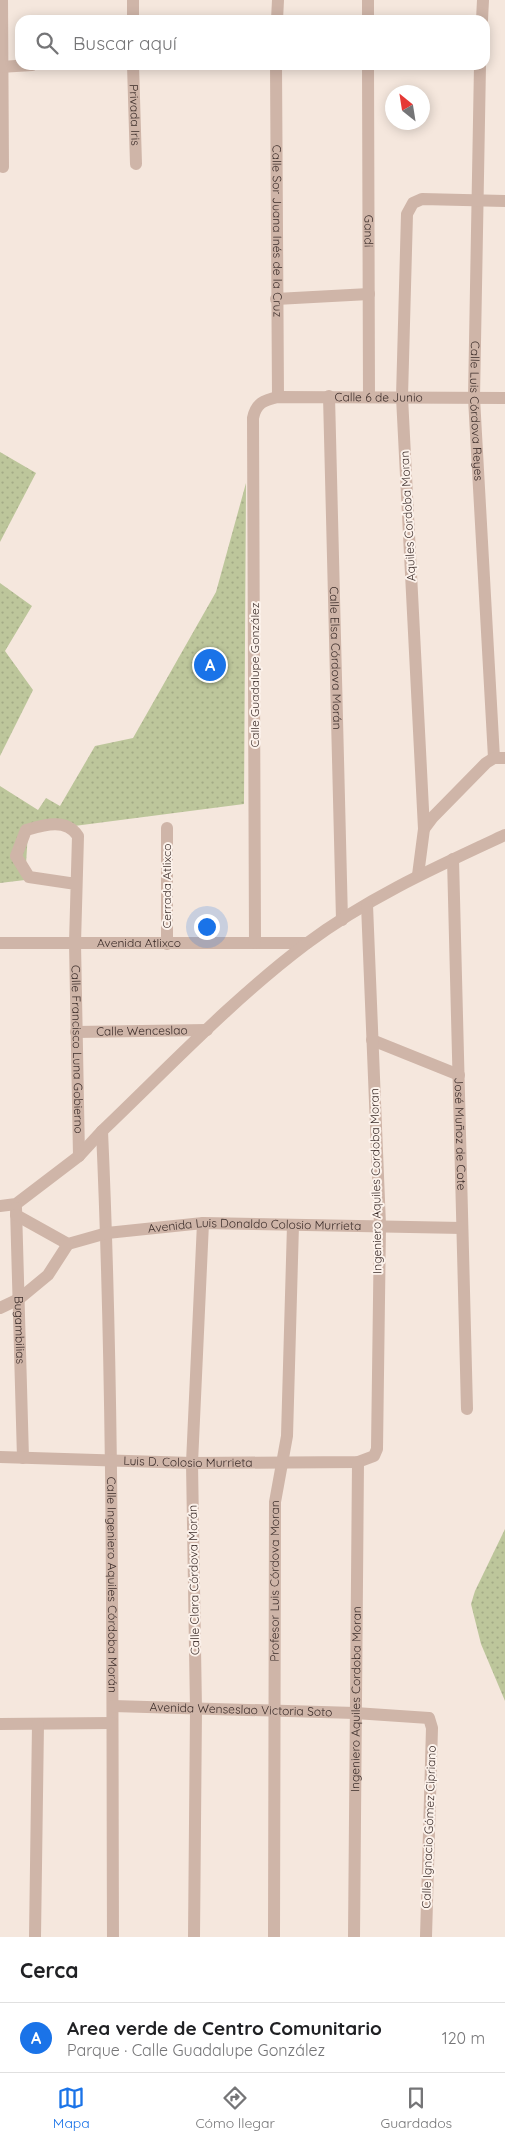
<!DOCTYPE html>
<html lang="es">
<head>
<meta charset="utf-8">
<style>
	:root { --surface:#fff; --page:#f6f6f6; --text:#202124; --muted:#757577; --line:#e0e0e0; --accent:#1a73e8 }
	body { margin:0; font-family:Quicksand,sans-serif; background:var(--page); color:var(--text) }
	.compass { position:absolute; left:385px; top:85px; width:45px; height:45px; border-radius:50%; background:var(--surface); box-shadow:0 2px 12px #0003; rotate:330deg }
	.you { position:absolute; left:206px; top:926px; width:18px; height:18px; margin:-12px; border:4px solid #fff; border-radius:50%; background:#1a73e8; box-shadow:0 0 0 8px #1a73e833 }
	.badge { display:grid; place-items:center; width:32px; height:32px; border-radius:50%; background:var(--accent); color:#fff; font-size:16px; font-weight:700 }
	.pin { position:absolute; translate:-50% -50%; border:2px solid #fff; box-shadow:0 1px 5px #0006 }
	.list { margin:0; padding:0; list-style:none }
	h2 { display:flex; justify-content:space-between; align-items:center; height:65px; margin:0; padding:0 20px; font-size:21px }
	h2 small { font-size:16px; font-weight:400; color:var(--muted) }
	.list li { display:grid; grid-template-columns:32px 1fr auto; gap:15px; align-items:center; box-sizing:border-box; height:70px; padding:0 20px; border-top:1px solid var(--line) }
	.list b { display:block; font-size:19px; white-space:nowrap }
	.list p { margin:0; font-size:16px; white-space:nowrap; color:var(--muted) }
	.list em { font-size:16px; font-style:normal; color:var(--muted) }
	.icon { flex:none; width:28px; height:28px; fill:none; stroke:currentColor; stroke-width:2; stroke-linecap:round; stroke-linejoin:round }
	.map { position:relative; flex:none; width:505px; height:1937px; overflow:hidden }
	.search { position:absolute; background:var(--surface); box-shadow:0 2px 12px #0003; left:15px; right:15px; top:15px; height:55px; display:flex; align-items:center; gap:12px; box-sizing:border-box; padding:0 18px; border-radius:15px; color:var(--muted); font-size:19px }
	.sheet { height:135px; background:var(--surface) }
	nav { display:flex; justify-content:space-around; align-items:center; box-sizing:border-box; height:70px; border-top:1px solid var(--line); background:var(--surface); font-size:14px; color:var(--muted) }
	nav a { display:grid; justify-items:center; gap:2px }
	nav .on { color:var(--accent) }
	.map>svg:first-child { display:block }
</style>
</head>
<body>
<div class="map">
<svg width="505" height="1937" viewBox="0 0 505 1937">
	<defs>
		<pattern id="grass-dots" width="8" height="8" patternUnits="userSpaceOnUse" patternTransform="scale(1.25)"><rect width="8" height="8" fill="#bdc69b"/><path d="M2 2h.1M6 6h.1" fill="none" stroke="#a3aa86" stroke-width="1.8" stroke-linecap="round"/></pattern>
	</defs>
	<rect width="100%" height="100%" fill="#f5e7dd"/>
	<g fill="url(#grass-dots)">
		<polygon points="0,452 36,473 0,542"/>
		<polygon points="246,483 244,804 28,832 25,880 0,883 0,786 38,810 46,798 60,806 95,746 133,738 216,592"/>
		<polygon points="0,583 32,606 5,651 33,690 0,756"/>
		<polygon points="505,1529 505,1701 481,1644 471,1604 475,1591"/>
	</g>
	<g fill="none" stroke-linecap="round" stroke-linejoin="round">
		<g stroke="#cfb5a8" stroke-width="12">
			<polyline points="2,0 3,167"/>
			<polyline points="368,0 368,20"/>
			<polyline points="133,20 133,0"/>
			<polyline points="277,20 278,0"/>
			<polyline points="482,20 483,0"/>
			<path id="s1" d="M133 65 136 164"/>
			<path id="s2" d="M276 65 278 397"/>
			<path id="s3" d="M368 65 369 397"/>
			<path id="s4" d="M480 65 474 398 494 758"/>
			<polyline points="0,67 32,65"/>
			<polyline points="276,299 369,294"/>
			<path id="s5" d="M329 396 342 920"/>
			<polyline points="424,829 433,817 486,763 494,758 505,758"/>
			<path id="s6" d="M453 859 467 1409"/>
			<polyline points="418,875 424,829 402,397 407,214 413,203 422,199 505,201"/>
			<path id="s7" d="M76 884 29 877 16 856 26 830C44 825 66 818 78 836L75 943 79 1156"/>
			<path id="s8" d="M0 943H307"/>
			<path id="s9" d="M255 943 253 418C256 403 264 400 278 397L505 398"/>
			<polyline points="167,944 167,828"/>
			<path id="s10" d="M76 1032 207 1030"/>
			<polyline points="372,1040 459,1075"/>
			<path id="s11" d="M102 1131C114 1399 112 1668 113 1937"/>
			<path d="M0 1206 16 1204 79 1156 102 1131C169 1067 233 999 306 944 367 898 436 867 505 835"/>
			<path id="s12" d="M16 1208 23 1458"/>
			<path id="s13" d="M16 1215 68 1244 107 1233 203 1223 462 1228"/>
			<polyline points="0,1308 19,1299 48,1275 68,1244"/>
			<path id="s14" d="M0 1457 192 1463 358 1462 374 1456 377 1449 380 1225 367 905"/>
			<path id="s15" d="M113 1706 355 1713 429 1718 432 1728 426 1937"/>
			<polyline points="0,1724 112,1723"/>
			<polyline points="35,1937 38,1724"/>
			<polyline points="194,1937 196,1709 192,1463 203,1223"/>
			<path id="s16" d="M274 1937 275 1502 287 1436 293 1225"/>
			<path id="s17" d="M354 1937 358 1462"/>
		</g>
	</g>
	<g text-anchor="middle" stroke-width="4" stroke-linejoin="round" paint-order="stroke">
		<g font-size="12" fill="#3b2c29" stroke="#fcf2eb">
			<text dy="4" stroke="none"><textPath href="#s1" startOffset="50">Privada Iris</textPath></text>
			<text dy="4" stroke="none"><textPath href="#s2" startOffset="166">Calle Sor Juana Inés de la Cruz</textPath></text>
			<text dy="4" stroke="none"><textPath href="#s3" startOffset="166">Gandi</textPath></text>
			<text dy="4" stroke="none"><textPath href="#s9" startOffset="661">Calle 6 de Junio</textPath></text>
			<text dy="4" stroke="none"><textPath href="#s4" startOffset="346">Calle Luis Córdova Reyes</textPath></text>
			<text transform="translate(408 516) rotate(-93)" y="4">Aquiles Cordoba Moran</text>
			<text dy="4" stroke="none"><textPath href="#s5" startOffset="262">Calle Elsa Córdova Morán</textPath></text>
			<text transform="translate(255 675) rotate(-90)" y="4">Calle Guadalupe González</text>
			<text transform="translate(167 886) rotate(-90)" y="4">Cerrada Atlixco</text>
			<text dy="4" stroke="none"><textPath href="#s8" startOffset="139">Avenida Atlixco</textPath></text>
			<text dy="4" stroke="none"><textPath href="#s10" startOffset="66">Calle Wenceslao</textPath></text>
			<text dy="4" stroke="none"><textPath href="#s7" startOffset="370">Calle Francisco Luna Gobierno</textPath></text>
			<text dy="4" stroke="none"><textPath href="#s6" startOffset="275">José Muñoz de Cote</textPath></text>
			<text transform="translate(376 1181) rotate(-91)" y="4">Ingeniero Aquiles Cordoba Moran</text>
			<text dy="4" stroke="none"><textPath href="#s13" startOffset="248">Avenida Luis Donaldo Colosio Murrieta</textPath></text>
			<text dy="4" stroke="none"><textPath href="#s12" startOffset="122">Bugambilias</textPath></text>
			<text dy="4" stroke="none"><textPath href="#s14" startOffset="188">Luis D. Colosio Murrieta</textPath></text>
			<text transform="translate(194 1580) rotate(-91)" y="4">Calle Clara Córdova Morán</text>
			<text dy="4" stroke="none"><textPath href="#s16" startOffset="356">Profesor Luis Córdova Moran</textPath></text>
			<text dy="4" stroke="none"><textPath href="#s11" startOffset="454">Calle Ingeniero Aquiles Córdoba Morán</textPath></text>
			<text dy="4" stroke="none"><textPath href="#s17" startOffset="238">Ingeniero Aquiles Cordoba Moran</textPath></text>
			<text dy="4" stroke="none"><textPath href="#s15" startOffset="128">Avenida Wenseslao Victoria Soto</textPath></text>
			<text transform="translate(429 1827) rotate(-88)" y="4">Calle Ignacio Gómez Cipriano</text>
		</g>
	</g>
</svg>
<svg class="compass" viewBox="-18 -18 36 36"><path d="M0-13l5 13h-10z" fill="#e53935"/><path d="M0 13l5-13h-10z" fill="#757577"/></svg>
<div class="you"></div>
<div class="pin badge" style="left:210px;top:665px">A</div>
<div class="search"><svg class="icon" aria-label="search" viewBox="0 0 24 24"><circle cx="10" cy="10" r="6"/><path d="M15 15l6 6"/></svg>Buscar aquí</div>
</div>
<section class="sheet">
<h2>Cerca<small></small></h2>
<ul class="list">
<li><span class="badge">A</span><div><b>Area verde de Centro Comunitario</b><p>Parque · Calle Guadalupe González</p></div><em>120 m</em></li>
</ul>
</section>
<nav>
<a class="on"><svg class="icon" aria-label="map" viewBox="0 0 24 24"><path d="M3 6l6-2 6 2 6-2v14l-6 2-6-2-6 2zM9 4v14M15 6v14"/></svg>Mapa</a>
<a><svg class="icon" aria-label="directions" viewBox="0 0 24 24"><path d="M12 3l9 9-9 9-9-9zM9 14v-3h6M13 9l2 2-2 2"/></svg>Cómo llegar</a>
<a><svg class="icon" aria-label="saved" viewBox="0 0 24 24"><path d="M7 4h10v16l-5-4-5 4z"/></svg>Guardados</a>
</nav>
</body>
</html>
